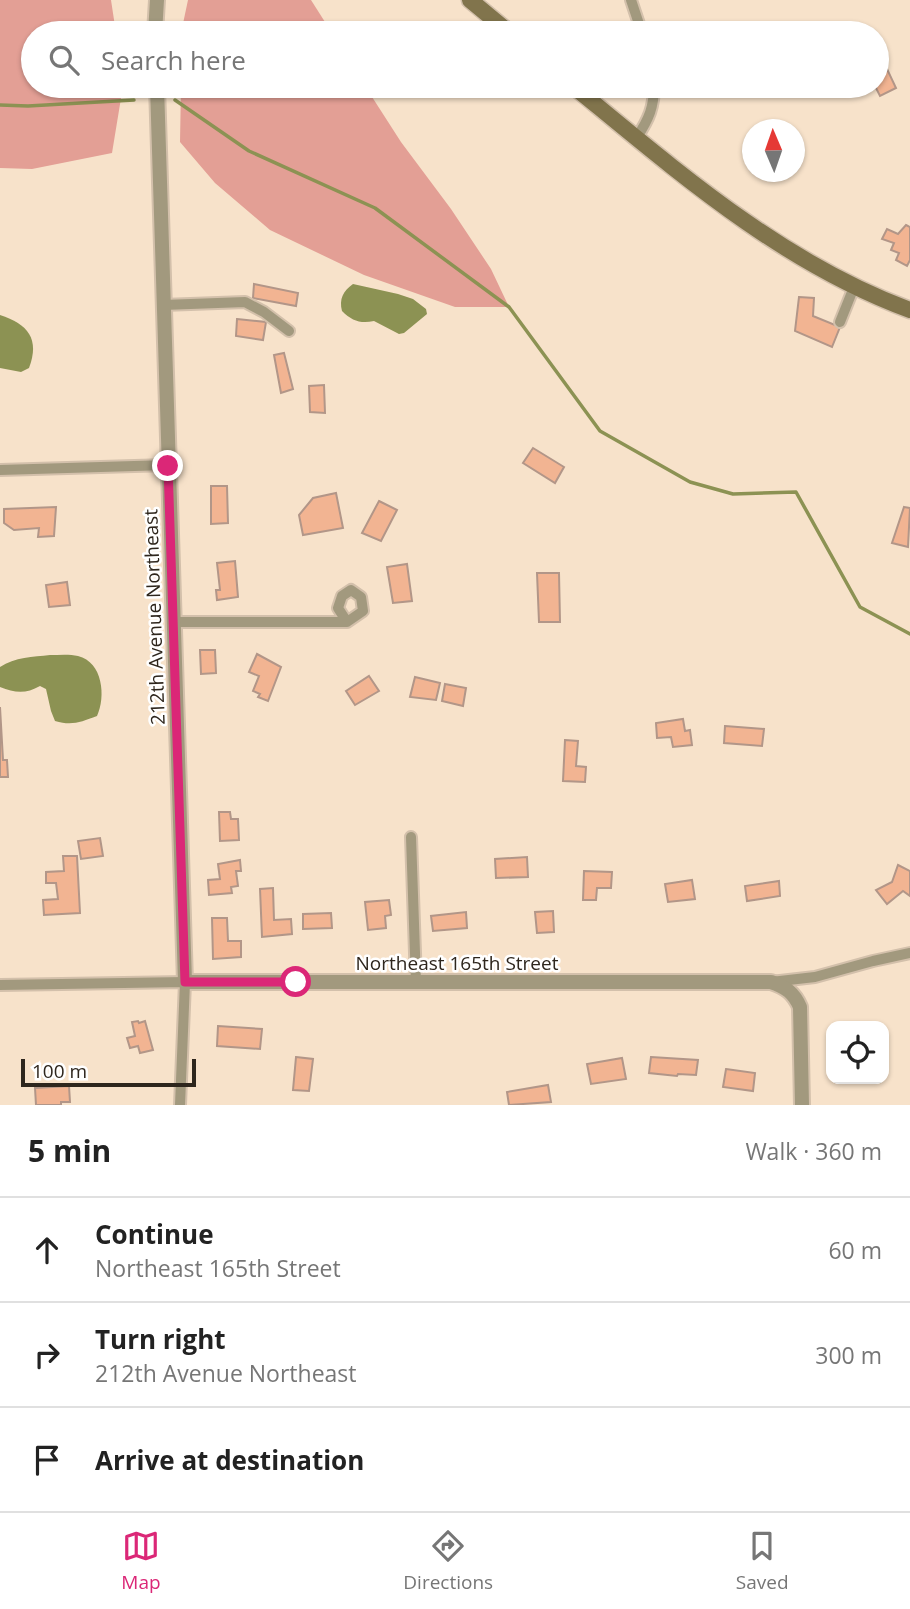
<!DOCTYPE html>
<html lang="en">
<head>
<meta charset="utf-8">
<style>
	:root { --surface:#fff; --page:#f6f6f6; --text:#222; --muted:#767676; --line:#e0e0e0; --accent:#db2777 }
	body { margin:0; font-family:"Open Sans",sans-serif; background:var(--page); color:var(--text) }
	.controls { position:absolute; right:21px; bottom:21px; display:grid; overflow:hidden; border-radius:14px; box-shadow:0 2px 5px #0004 }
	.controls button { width:63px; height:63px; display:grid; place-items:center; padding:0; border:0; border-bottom:2px solid var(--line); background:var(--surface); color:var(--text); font:35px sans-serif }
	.compass { position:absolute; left:742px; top:119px; width:63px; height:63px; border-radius:50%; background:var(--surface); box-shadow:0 2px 5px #0004; rotate:358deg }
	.scale { position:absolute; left:21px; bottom:18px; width:175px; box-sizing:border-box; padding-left:7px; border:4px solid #2e261d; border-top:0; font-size:19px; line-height:24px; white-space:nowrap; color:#2e261d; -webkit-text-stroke:5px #fff; paint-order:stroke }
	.stop { position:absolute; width:21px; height:21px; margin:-16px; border:5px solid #db2777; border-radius:50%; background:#fff }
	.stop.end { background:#db2777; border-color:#fff; box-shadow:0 2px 7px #0008 }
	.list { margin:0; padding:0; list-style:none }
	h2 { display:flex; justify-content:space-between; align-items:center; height:91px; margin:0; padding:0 28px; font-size:30px }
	h2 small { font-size:23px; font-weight:400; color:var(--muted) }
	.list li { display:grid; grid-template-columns:46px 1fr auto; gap:21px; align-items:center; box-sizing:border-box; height:105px; padding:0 28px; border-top:2px solid var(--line) }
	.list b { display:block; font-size:26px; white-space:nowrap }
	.list p { margin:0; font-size:23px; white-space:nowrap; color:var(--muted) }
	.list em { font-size:23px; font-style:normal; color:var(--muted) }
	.icon { flex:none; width:38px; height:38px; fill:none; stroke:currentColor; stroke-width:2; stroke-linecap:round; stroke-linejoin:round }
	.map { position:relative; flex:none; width:910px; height:1105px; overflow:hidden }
	.search { position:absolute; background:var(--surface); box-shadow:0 2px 5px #0004; left:21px; right:21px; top:21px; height:77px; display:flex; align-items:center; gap:18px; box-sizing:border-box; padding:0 24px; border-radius:38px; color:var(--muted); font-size:26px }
	.sheet { height:406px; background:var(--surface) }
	nav { display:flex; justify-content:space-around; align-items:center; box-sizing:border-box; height:98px; border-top:2px solid var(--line); background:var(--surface); font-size:19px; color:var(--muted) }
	nav a { display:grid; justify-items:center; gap:4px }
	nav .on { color:var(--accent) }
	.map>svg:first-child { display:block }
</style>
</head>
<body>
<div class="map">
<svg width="910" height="1105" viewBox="0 0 910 1105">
	<rect width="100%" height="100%" fill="#f7e2ca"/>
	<g fill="#e39f95">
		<polygon points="0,0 111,0 116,33 33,33 33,86 123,86 112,153 32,169 0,168"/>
		<polygon points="188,0 311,0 332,33 181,33"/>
		<polygon points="181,86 365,86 401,142 451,209 491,269 509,307 455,307 364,275 270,230 215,183 180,142"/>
	</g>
	<g fill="#8c9253">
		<path d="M353 284 398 294 413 299 426 309 427 314 404 333 399 334 374 321C361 324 352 321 342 311 339 299 343 291 353 284Z"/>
		<path d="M0 315C28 324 40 339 29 368L21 372 0 368Z"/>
		<path d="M50 655C59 655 70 654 78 656 103 662 106 697 97 716 81 722 72 726 55 721L51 711 46 689 40 686C26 694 15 693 0 687V667C15 657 33 657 50 655Z"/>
	</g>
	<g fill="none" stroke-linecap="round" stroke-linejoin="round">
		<g stroke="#8c9253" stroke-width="3.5">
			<polyline points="175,100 249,151 375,208 509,307 600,431 690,482 733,494 796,492 860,607 910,634"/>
			<polyline points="0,105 28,106 134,100"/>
		</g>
	</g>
	<g fill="#f2b492" stroke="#b29688" stroke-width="2">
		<polygon points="885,58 887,69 896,88 880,96 875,86 877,86 877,59"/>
		<polygon points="906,225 910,227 910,260 907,266 896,260 899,253 891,250 894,243 882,239 887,229 898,234"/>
		<polygon points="254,284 298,293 296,306 253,298"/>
		<polygon points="799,297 814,298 813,316 840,327 832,347 795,331"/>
		<polygon points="237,319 266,322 263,340 236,336"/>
		<polygon points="284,353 293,389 281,393 274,355"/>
		<polygon points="324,385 325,413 310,412 309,386"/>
		<polygon points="533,448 564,467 555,483 523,463"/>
		<polygon points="211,486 227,486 228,523 211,524"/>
		<polygon points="336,493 343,528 303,535 299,515 313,498"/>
		<polygon points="379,501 397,510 381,541 362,533"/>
		<polygon points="56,507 54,536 38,537 39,528 14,530 4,523 4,509"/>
		<polygon points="904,507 910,508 908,547 892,543"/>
		<polygon points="235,561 238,597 217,600 216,590 220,590 217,563"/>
		<polygon points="407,564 412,601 393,603 387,567"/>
		<polygon points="537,573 559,573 560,622 539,622"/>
		<polygon points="67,582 70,605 49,607 46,585"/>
		<polygon points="200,650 215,650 216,673 201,674"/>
		<polygon points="257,654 281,667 268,701 258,697 260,694 253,691 259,676 249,672"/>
		<polygon points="369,676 379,691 355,705 346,691"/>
		<polygon points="415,677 440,683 436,700 410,697"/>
		<polygon points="445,684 466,688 463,706 442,701"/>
		<polygon points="0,707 3,760 7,760 8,777 0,777"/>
		<polygon points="683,719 685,731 690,730 692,745 673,747 671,737 657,738 656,723"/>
		<polygon points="725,726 764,729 762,746 724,743"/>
		<polygon points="565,740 578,741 576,766 586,767 585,782 563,781"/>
		<polygon points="219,812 230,812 231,819 238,819 239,840 220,841"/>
		<polygon points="100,838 103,856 81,859 78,841"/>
		<polygon points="63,856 77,856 80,913 44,915 43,900 58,899 56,883 46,883 46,872 64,871"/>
		<polygon points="527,857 528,877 496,878 495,859"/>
		<polygon points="240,860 241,871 236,871 238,886 231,887 232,893 209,895 208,880 220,879 218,864"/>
		<polygon points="898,865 910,871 910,896 903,891 887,904 876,890 892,882"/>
		<polygon points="584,871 612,872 611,888 597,888 596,900 583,900"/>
		<polygon points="692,880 695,899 668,902 665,884"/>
		<polygon points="779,881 780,896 747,901 745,886"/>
		<polygon points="273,888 274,920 291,919 292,934 262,937 260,889"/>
		<polygon points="389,900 391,915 385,916 386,928 368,930 365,902"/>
		<polygon points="553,911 554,932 537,933 535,912"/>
		<polygon points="466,912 467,928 433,931 431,916"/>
		<polygon points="331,913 332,928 303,929 303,914"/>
		<polygon points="212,918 227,918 228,941 241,941 241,957 213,959"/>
		<polygon points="138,1021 139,1023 145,1021 153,1050 140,1053 138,1046 130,1048 127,1038 135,1036 132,1022"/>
		<polygon points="218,1026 262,1029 260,1049 217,1046"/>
		<polygon points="296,1057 313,1059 309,1091 293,1090"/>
		<polygon points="651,1057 698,1060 696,1075 678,1074 677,1076 649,1073"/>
		<polygon points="622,1058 626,1079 591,1084 587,1064"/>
		<polygon points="726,1069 755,1073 753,1091 723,1087"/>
		<polygon points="548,1085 551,1102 509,1105 507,1092"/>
		<polygon points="69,1086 70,1102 61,1102 61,1105 36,1105 35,1088"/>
	</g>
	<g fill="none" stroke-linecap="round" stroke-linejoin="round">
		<g stroke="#d3c0ab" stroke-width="14">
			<g id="minor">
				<polyline points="631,0 642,33"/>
				<path d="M637 137C649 119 654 107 654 86"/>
				<polyline points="163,305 245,302 264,312 289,331"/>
				<polyline points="840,322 854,287"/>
				<polyline points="0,470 168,465"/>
				<polyline points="174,622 347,622 363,611 361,597 351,590 342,596 338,608 347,622"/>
				<polyline points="411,837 416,982"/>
				<polyline points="771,982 815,977 873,961 910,953"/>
				<polyline points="0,985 185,982 180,1105"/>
			</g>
		</g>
		<g stroke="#d3c0ab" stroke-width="18">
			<g id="tertiary">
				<polyline points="155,33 157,0"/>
				<path d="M157 86 185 982H771C786 987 794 993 800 1007L802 1105"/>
			</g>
		</g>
		<g stroke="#d3c0ab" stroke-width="19">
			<g id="secondary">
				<polyline points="470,0 510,33"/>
				<path d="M573 86C678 172 782 263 910 310"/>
			</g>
		</g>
		<use href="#minor" stroke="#a2997e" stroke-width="10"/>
		<use href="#tertiary" stroke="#a2997e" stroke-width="14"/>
		<use href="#secondary" stroke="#81744c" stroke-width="16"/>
	</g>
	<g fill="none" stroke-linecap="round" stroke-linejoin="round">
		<polyline stroke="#db2777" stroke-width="9" points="168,466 185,982 296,982"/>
	</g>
	<g text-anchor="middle" stroke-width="5" stroke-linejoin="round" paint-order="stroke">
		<g font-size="19" fill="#2e261d" stroke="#fff">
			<text transform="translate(154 617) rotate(-92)" y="7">212th Avenue Northeast</text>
			<text x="457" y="970">Northeast 165th Street</text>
		</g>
	</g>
</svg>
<div class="controls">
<button><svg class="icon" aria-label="locate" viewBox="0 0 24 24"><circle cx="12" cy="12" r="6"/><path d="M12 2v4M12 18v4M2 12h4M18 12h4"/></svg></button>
</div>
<svg class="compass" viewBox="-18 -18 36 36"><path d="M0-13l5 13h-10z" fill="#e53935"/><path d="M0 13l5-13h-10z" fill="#767676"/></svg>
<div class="scale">100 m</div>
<div class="stop" style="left:296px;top:982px"></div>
<div class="stop end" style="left:168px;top:466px"></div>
<div class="search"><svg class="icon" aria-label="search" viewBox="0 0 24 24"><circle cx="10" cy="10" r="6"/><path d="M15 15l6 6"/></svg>Search here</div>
</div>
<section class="sheet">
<h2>5 min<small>Walk · 360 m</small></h2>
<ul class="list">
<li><svg class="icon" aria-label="ahead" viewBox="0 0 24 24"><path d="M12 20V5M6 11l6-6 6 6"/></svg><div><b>Continue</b><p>Northeast 165th Street</p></div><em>60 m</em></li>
<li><svg class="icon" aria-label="right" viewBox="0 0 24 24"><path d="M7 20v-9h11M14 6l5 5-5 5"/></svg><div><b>Turn right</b><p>212th Avenue Northeast</p></div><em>300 m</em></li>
<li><svg class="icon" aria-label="arrive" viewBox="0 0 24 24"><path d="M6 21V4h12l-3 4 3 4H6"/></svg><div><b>Arrive at destination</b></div></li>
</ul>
</section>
<nav>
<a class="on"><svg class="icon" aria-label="map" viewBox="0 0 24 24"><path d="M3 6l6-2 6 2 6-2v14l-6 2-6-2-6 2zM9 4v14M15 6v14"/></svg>Map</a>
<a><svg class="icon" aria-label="directions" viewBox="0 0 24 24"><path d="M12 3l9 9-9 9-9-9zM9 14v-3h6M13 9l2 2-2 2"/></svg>Directions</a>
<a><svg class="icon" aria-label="saved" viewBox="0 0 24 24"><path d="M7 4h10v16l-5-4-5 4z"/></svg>Saved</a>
</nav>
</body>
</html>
